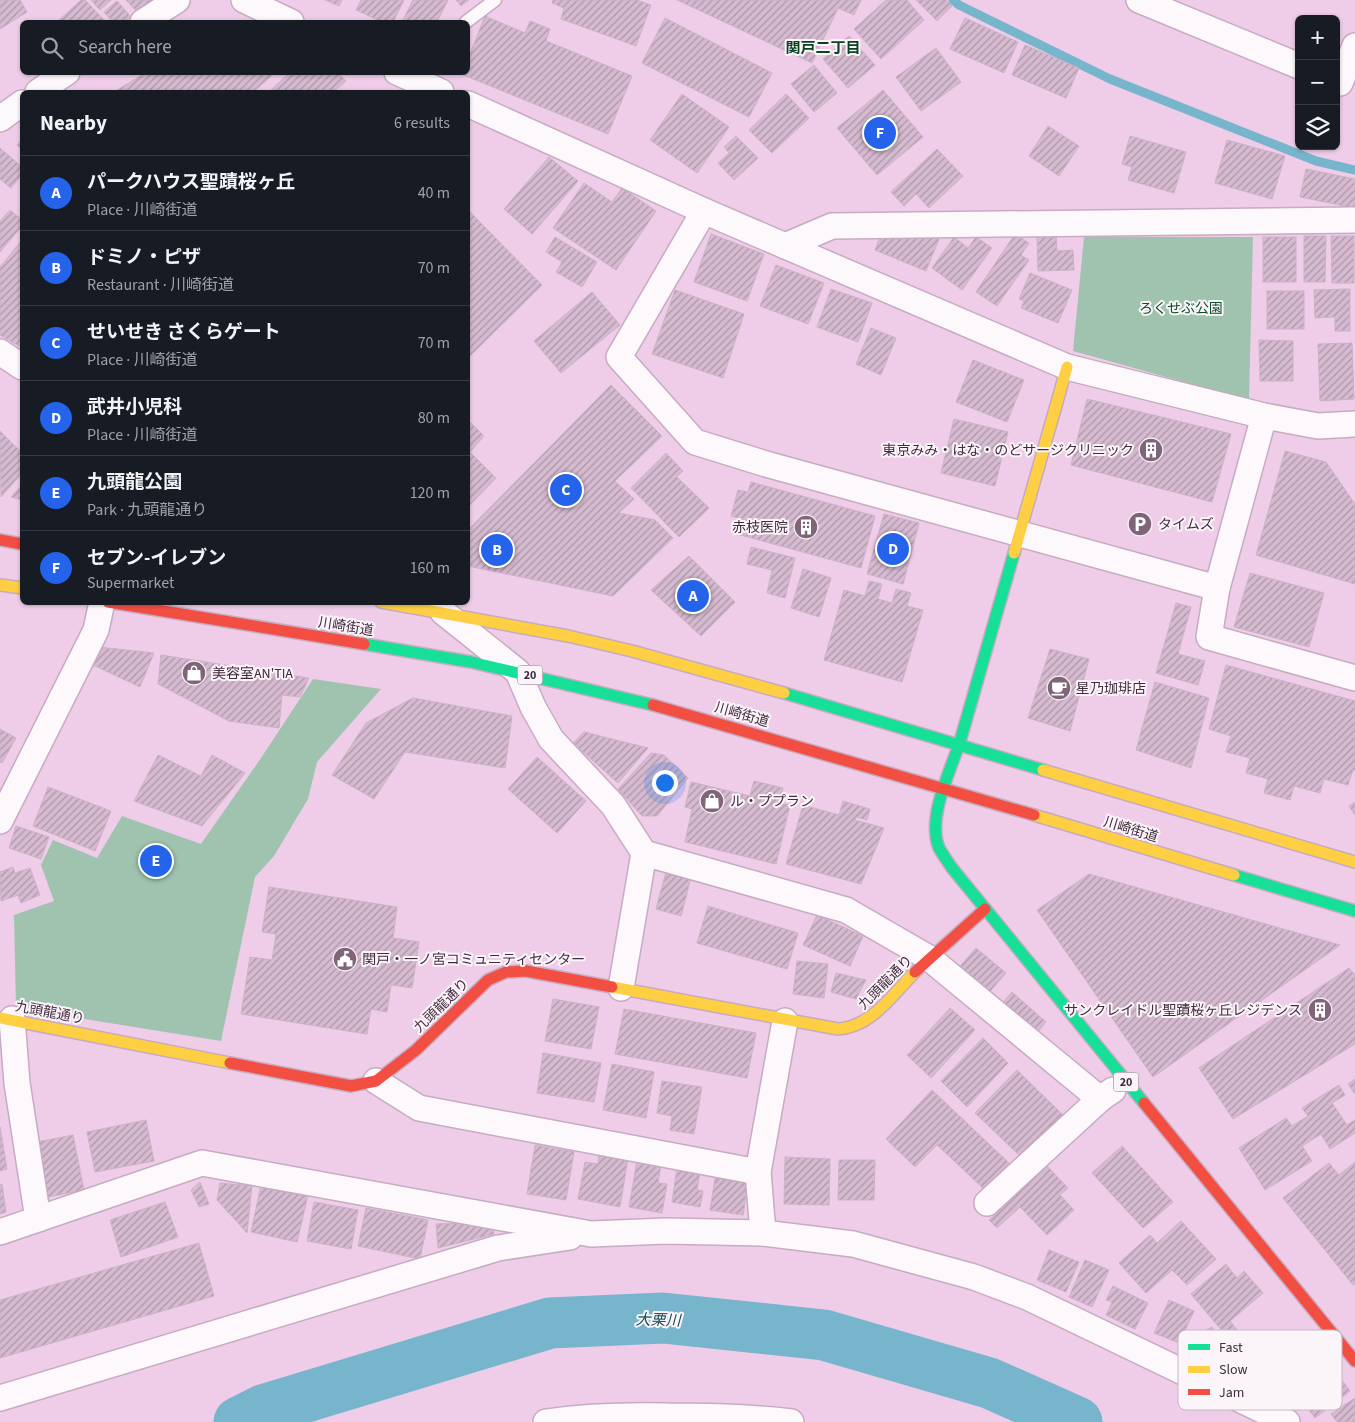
<!DOCTYPE html>
<html lang="en">
<head>
<meta charset="utf-8">
<style>
	:root { --surface:#171b24; --page:#20242c; --text:#f1f3f6; --muted:#9ea1a6; --line:#363941; --accent:#2563eb }
	body { margin:0; font-family:"Source Sans 3","Noto Sans JP",sans-serif; background:var(--page); color:var(--text) }
	.controls { position:absolute; right:15px; top:15px; display:grid; overflow:hidden; border-radius:8px; box-shadow:0 1px 4px #0004 }
	.controls button { width:45px; height:45px; display:grid; place-items:center; padding:0; border:0; border-bottom:1px solid var(--line); background:var(--surface); color:var(--text); font:25px sans-serif }
	.you { position:absolute; left:664px; top:782px; width:18px; height:18px; margin:-12px; border:4px solid #fff; border-radius:50%; background:#1a73e8; box-shadow:0 0 0 8px #1a73e833 }
	.badge { display:grid; place-items:center; width:32px; height:32px; border-radius:50%; background:var(--accent); color:#fff; font-size:16px; font-weight:700 }
	.pin { position:absolute; translate:-50% -50%; border:2px solid #fff; box-shadow:0 1px 5px #0006 }
	.list { margin:0; padding:0; list-style:none }
	h2 { display:flex; justify-content:space-between; align-items:center; height:65px; margin:0; padding:0 20px; font-size:21px }
	h2 small { font-size:16px; font-weight:400; color:var(--muted) }
	.list li { display:grid; grid-template-columns:32px 1fr auto; gap:15px; align-items:center; box-sizing:border-box; height:75px; padding:0 20px; border-top:1px solid var(--line) }
	.list b { display:block; font-size:19px; white-space:nowrap }
	.list p { margin:0; font-size:16px; white-space:nowrap; color:var(--muted) }
	.list em { font-size:16px; font-style:normal; color:var(--muted) }
	.icon { flex:none; width:28px; height:28px; fill:none; stroke:currentColor; stroke-width:2; stroke-linecap:round; stroke-linejoin:round }
	.map { position:relative; flex:none; width:1355px; height:1422px; overflow:hidden }
	.search { position:absolute; background:var(--surface); box-shadow:0 1px 4px #0004; left:20px; top:20px; width:450px; height:55px; display:flex; align-items:center; gap:12px; box-sizing:border-box; padding:0 18px; border-radius:8px; color:var(--muted); font-size:19px }
	.panel { position:absolute; background:var(--surface); box-shadow:0 1px 4px #0004; left:20px; top:90px; width:450px; height:515px; border-radius:8px }
	.map>svg:first-child { display:block }
</style>
</head>
<body>
<div class="map">
<svg width="1355" height="1422" viewBox="0 0 1355 1422">
	<defs>
		<pattern id="building-hatch" width="6" height="6" patternUnits="userSpaceOnUse" patternTransform="scale(1.25)"><rect width="6" height="6" fill="#d5bad0"/><path d="M-1 1l2-2M0 6l6-6M5 7l2-2" fill="none" stroke="#ae97aa"/></pattern>
	</defs>
	<rect width="100%" height="100%" fill="#efcde9"/>
	<g fill="#a0c3af">
		<polygon points="1084,237 1253,237 1249,400 1073,351"/>
		<polygon points="313,679 381,689 317,762 308,799 274,856 255,877 221,1041 16,1008 14,915 54,901 41,865 53,840 97,858 122,816 201,844 261,758"/>
	</g>
	<g fill="none" stroke-linecap="round" stroke-linejoin="round">
		<polyline stroke="#77b5cc" stroke-width="9" points="953,0 959,5 1110,79 1316,161 1355,170"/>
		<polyline stroke="#77b5cc" stroke-width="51" points="239,1422 263,1410 550,1323 663,1318 824,1335 989,1383 1077,1422"/>
	</g>
	<g fill="url(#building-hatch)" stroke="#ccb1c7">
		<polygon points="0,0 20,0 27,12 0,29"/>
		<polygon points="81,0 85,0 106,22 61,22 59,20"/>
		<polygon points="91,0 111,0 100,10"/>
		<polygon points="126,0 158,0 139,14"/>
		<polygon points="325,0 342,0 339,6"/>
		<polygon points="361,0 404,0 393,22 382,22 356,10"/>
		<polygon points="413,0 448,0 437,22 402,22"/>
		<polygon points="456,0 469,0 461,6"/>
		<polygon points="553,0 637,0 651,5 636,46 561,19 564,8 552,3"/>
		<polygon points="677,0 861,0 854,15 838,8 812,63"/>
		<polygon points="886,0 907,0 924,20 881,59 854,29"/>
		<polygon points="916,0 946,0 952,6 937,21"/>
		<polygon points="117,1 131,17 124,22 113,22 104,12"/>
		<polygon points="485,16 525,33 530,21 550,29 546,41 632,76 608,134 461,74 468,72 468,59"/>
		<polygon points="665,18 772,73 749,117 642,63"/>
		<polygon points="965,18 1018,42 1004,73 950,49"/>
		<polygon points="849,36 875,65 848,88 823,59"/>
		<polygon points="1025,45 1079,68 1066,98 1012,75"/>
		<polygon points="936,48 961,82 921,111 896,77"/>
		<polygon points="814,65 837,93 814,112 791,84"/>
		<polygon points="147,72 276,72 253,92 114,92"/>
		<polygon points="290,72 337,72 346,81 333,92 269,92"/>
		<polygon points="883,90 923,137 877,175 837,128"/>
		<polygon points="682,94 729,127 697,173 650,140"/>
		<polygon points="786,94 809,118 772,153 749,130"/>
		<polygon points="1048,126 1079,146 1059,176 1029,156"/>
		<polygon points="736,136 758,158 734,180 718,163 729,153 724,147"/>
		<polygon points="1130,136 1186,152 1174,193 1128,180 1132,167 1122,164"/>
		<polygon points="22,139 22,149 17,145"/>
		<polygon points="1227,140 1285,156 1272,199 1215,183"/>
		<polygon points="0,148 22,167 22,174 11,188 0,179"/>
		<polygon points="937,149 963,176 929,208 916,194 904,206 891,192"/>
		<polygon points="549,157 578,181 532,234 504,209"/>
		<polygon points="1306,169 1355,179 1355,208 1300,197"/>
		<polygon points="584,183 612,202 622,188 656,211 616,270 553,228"/>
		<polygon points="10,210 22,220 22,226 0,252 0,221"/>
		<polygon points="468,210 542,285 468,358 468,290 470,287 468,284"/>
		<polygon points="711,234 764,254 747,301 694,282"/>
		<polygon points="927,234 939,239 926,271 875,250 880,237"/>
		<polygon points="1015,234 1029,243 1021,255 1029,260 997,306 976,292"/>
		<polygon points="1056,234 1057,251 1073,250 1074,270 1038,271 1037,235"/>
		<polygon points="1304,236 1326,236 1325,282 1304,282"/>
		<polygon points="1331,236 1354,236 1354,283 1332,283"/>
		<polygon points="555,237 597,262 582,287 556,272 562,262 546,252"/>
		<polygon points="954,237 968,248 976,237 992,248 962,290 932,268"/>
		<rect x="1263" y="237" width="33" height="45"/>
		<polygon points="22,240 22,342 19,346 0,335 0,267"/>
		<polygon points="776,265 824,283 808,324 760,306"/>
		<polygon points="1030,273 1072,290 1058,323 1021,308 1024,301 1019,299"/>
		<polygon points="831,289 872,303 858,342 817,327"/>
		<polygon points="1350,289 1350,331 1335,331 1335,317 1315,318 1314,290"/>
		<polygon points="675,290 744,314 723,378 652,354"/>
		<rect x="1267" y="291" width="37" height="38"/>
		<polygon points="592,292 620,325 561,373 534,341"/>
		<polygon points="871,328 896,338 881,375 856,364"/>
		<polygon points="1259,340 1293,341 1293,381 1260,381"/>
		<polygon points="1352,343 1354,399 1320,401 1318,344"/>
		<polygon points="973,360 1024,380 1007,422 956,402"/>
		<polygon points="611,385 662,436 615,481 634,499 619,513 655,520 673,538 613,596 468,566 468,530"/>
		<polygon points="1087,399 1231,434 1212,502 1071,465"/>
		<polygon points="954,419 1008,432 995,486 941,473"/>
		<polygon points="468,420 484,436 470,452 496,478 468,507"/>
		<polygon points="0,431 22,453 22,473 1,497"/>
		<polygon points="1285,451 1326,462 1355,504 1355,584 1256,555"/>
		<polygon points="666,453 683,471 677,477 709,508 679,537 631,488"/>
		<polygon points="751,482 875,516 861,568 737,534 742,519 731,516 738,490 748,492"/>
		<polygon points="22,485 22,500 11,497"/>
		<polygon points="884,514 919,523 903,584 867,574"/>
		<polygon points="751,547 795,558 785,598 767,593 772,570 747,564"/>
		<polygon points="689,556 735,602 701,636 651,590"/>
		<polygon points="803,569 831,578 819,617 791,608"/>
		<polygon points="1250,573 1324,593 1309,647 1234,627"/>
		<polygon points="869,581 882,584 878,599 892,603 896,589 911,593 907,606 923,610 902,682 824,660 844,590 865,596"/>
		<polygon points="1176,603 1191,607 1178,654 1205,661 1198,685 1156,673"/>
		<polygon points="98,647 154,653 140,687 91,664"/>
		<polygon points="1050,649 1089,659 1070,731 1028,718"/>
		<polygon points="161,655 309,678 300,697 282,695 279,728 229,721 158,684"/>
		<polygon points="1226,665 1355,701 1355,771 1353,770 1348,785 1324,779 1320,793 1294,786 1290,800 1264,793 1268,779 1246,773 1250,758 1226,752 1231,736 1209,729"/>
		<polygon points="1155,682 1209,698 1191,768 1136,750"/>
		<polygon points="413,698 512,716 505,768 405,752 374,799 332,775 366,723"/>
		<polygon points="0,729 16,738 2,763 0,762"/>
		<polygon points="584,732 648,748 618,783 573,743"/>
		<polygon points="651,753 664,755 688,778 657,816 642,816 618,789"/>
		<polygon points="158,755 201,776 212,755 245,773 202,826 134,801"/>
		<polygon points="537,757 586,801 557,833 508,789"/>
		<polygon points="754,781 783,788 780,803 790,805 776,864 685,842 692,809 685,807 691,782 750,796"/>
		<polygon points="48,787 111,811 95,851 33,826"/>
		<polygon points="843,801 870,809 867,820 856,817 855,820 884,828 861,884 786,864 803,805 839,815"/>
		<polygon points="1355,802 1355,815 1349,806"/>
		<polygon points="16,826 49,837 41,859 9,848"/>
		<polygon points="13,867 15,873 30,868 40,895 21,903 18,895 1,901 0,872"/>
		<polygon points="666,872 691,878 681,916 656,909"/>
		<polygon points="1089,874 1340,945 1153,1077 1037,910"/>
		<polygon points="269,887 397,907 393,938 419,942 412,988 391,985 387,1012 371,1009 367,1034 241,1014 250,957 272,960 276,934 262,932"/>
		<polygon points="708,906 798,933 787,969 697,943"/>
		<polygon points="817,915 863,936 850,966 803,945"/>
		<polygon points="976,948 1006,973 986,996 956,971"/>
		<polygon points="797,961 828,964 824,998 793,994"/>
		<polygon points="1349,968 1355,975 1355,1044 1233,1119 1199,1068"/>
		<polygon points="836,973 866,980 856,999 831,992"/>
		<polygon points="1012,992 1046,1022 1032,1039 997,1009"/>
		<polygon points="553,999 599,1007 591,1049 545,1041"/>
		<polygon points="950,1008 975,1030 931,1078 907,1055"/>
		<polygon points="624,1009 756,1033 747,1078 615,1054"/>
		<polygon points="983,1038 1008,1063 967,1107 941,1081"/>
		<polygon points="543,1053 601,1063 594,1102 537,1093"/>
		<polygon points="612,1064 654,1072 646,1118 603,1110"/>
		<polygon points="1017,1070 1063,1115 1021,1157 975,1113"/>
		<polygon points="1355,1079 1355,1094 1348,1084"/>
		<polygon points="662,1081 702,1087 694,1134 670,1130 672,1116 657,1113"/>
		<polygon points="1339,1085 1345,1095 1332,1103 1347,1125 1355,1120 1355,1133 1330,1149 1321,1134 1302,1146 1312,1161 1265,1190 1239,1148 1286,1118 1292,1126 1308,1116 1302,1108"/>
		<polygon points="932,1090 1009,1163 984,1189 937,1145 915,1167 886,1139"/>
		<polygon points="146,1120 154,1161 95,1172 87,1132"/>
		<polygon points="0,1127 7,1169 0,1171"/>
		<polygon points="73,1135 84,1190 48,1197 37,1142"/>
		<polygon points="535,1145 574,1152 566,1200 527,1194"/>
		<polygon points="1122,1146 1173,1202 1143,1228 1092,1173"/>
		<polygon points="599,1153 628,1158 620,1207 578,1199 585,1162 598,1164"/>
		<polygon points="785,1157 830,1159 829,1205 784,1204"/>
		<polygon points="637,1160 661,1165 658,1183 667,1184 662,1213 629,1207"/>
		<polygon points="839,1160 875,1160 874,1200 838,1200"/>
		<polygon points="1355,1162 1355,1284 1353,1285 1283,1198 1329,1163 1339,1175"/>
		<polygon points="1047,1166 1068,1188 1060,1195 1074,1210 1047,1235 1020,1207 997,1228 989,1220"/>
		<polygon points="677,1168 700,1172 697,1190 703,1191 700,1207 672,1202"/>
		<polygon points="715,1178 748,1183 743,1215 710,1210"/>
		<polygon points="200,1182 209,1204 199,1207 191,1190"/>
		<polygon points="220,1183 252,1186 247,1233 217,1200"/>
		<polygon points="2,1184 6,1212 0,1214 0,1185"/>
		<polygon points="261,1185 308,1195 297,1242 251,1232"/>
		<polygon points="165,1202 178,1237 121,1257 110,1220"/>
		<polygon points="314,1202 358,1210 351,1249 307,1241"/>
		<polygon points="366,1208 428,1220 420,1259 358,1246"/>
		<polygon points="1181,1221 1216,1259 1187,1285 1172,1270 1146,1293 1119,1263 1150,1235 1157,1243"/>
		<polygon points="491,1222 494,1234 438,1248 436,1224"/>
		<polygon points="199,1243 214,1296 0,1358 0,1300"/>
		<polygon points="1049,1250 1079,1262 1066,1292 1037,1280"/>
		<polygon points="1085,1260 1109,1270 1092,1307 1069,1297"/>
		<polygon points="1226,1264 1237,1278 1244,1271 1263,1293 1230,1321 1243,1337 1234,1345 1191,1294"/>
		<polygon points="1113,1286 1148,1303 1135,1329 1106,1315 1112,1302 1106,1300"/>
		<polygon points="1169,1300 1194,1311 1179,1343 1154,1333"/>
		<polygon points="1212,1327 1231,1361 1208,1373 1194,1348 1203,1343 1198,1334"/>
		<polygon points="1335,1371 1350,1391 1315,1418 1300,1398"/>
		<polygon points="1355,1398 1355,1422 1337,1422 1331,1414"/>
	</g>
	<g fill="none" stroke-linecap="round" stroke-linejoin="round">
		<g stroke="#c6abc1" stroke-width="15">
			<polyline id="lane" points="466,22 495,0"/>
		</g>
		<g stroke="#c6abc1" stroke-width="28">
			<g id="street">
				<polyline points="244,0 291,22"/>
				<polyline points="1139,0 1299,66"/>
				<polyline points="143,22 177,0"/>
				<polyline points="397,72 441,92"/>
				<polyline points="1340,83 1355,46"/>
				<polyline points="38,92 67,72"/>
				<polyline points="468,104 704,211 1067,367 1264,416 1318,426 1355,424"/>
				<polyline points="0,119 22,103"/>
				<polyline points="704,211 619,357 695,442 766,464 1217,588 1209,637 1355,678"/>
				<polyline points="785,246 832,226 1355,220"/>
				<polyline points="0,352 22,367"/>
				<polyline points="1217,588 1264,416"/>
				<polyline points="442,608 443,612 518,672 533,707 551,739 613,805 644,853 621,988"/>
				<polyline points="0,821 96,630 102,602"/>
				<polyline points="644,853 846,910 929,958 1100,1099"/>
				<polyline points="12,1019 17,1083 38,1219"/>
				<polyline points="376,1081 419,1108 758,1172"/>
				<polyline points="987,1203 1100,1099 1113,1090"/>
				<polyline points="0,1232 202,1163 591,1234 666,1231 763,1233 853,1244 974,1277 1027,1297 1287,1422"/>
				<polyline points="763,1233 758,1172 785,1021"/>
				<polyline points="0,1398 498,1248 570,1237"/>
				<path d="M546 1422C587 1416 628 1415 669 1416 710 1416 750 1417 791 1422"/>
			</g>
		</g>
		<g stroke="#c6abc1" stroke-width="14">
			<g id="fast">
				<polyline points="364,644 471,662 653,705"/>
				<polyline points="784,693 1043,770"/>
				<polyline points="959,745 1014,553"/>
				<path d="M959 745C949 773 927 819 939 848 943 855 948 862 952 868L1144 1103"/>
				<polyline points="1234,875 1355,911"/>
			</g>
		</g>
		<g stroke="#c6abc1" stroke-width="14">
			<g id="slow">
				<polyline points="1014,553 1067,367"/>
				<polyline points="0,585 22,588"/>
				<polyline points="381,602 568,636 632,651 784,693"/>
				<polyline points="1043,770 1355,862"/>
				<polyline points="1034,815 1234,875"/>
				<path d="M612 987 838 1029C872 1027 893 994 915 972"/>
				<polyline points="0,1018 230,1063"/>
			</g>
		</g>
		<g stroke="#c6abc1" stroke-width="14">
			<g id="jam">
				<polyline points="0,540 22,544"/>
				<polyline points="108,602 364,644"/>
				<polyline points="653,705 1034,815"/>
				<polyline points="915,972 985,909"/>
				<polyline points="230,1063 351,1086 376,1081 416,1050 488,980 506,972 526,971 612,987"/>
				<polyline points="1144,1103 1355,1361"/>
			</g>
		</g>
		<use href="#lane" stroke="#fdf8fc" stroke-width="12"/>
		<use href="#street" stroke="#fdf8fc" stroke-width="25"/>
		<use href="#fast" stroke="#16e098" stroke-width="11"/>
		<use href="#slow" stroke="#ffcf43" stroke-width="11"/>
		<use href="#jam" stroke="#f24e42" stroke-width="11"/>
	</g>
	<defs>
		<g id="building-disc" transform="scale(1.25)"><circle r="9.5" fill="#7f647a" stroke="#fbf5fa"/><path d="M-4-6H4V6H1V3H-1V6H-4ZM-2.5-4.3h1.7v1.8h-1.7ZM.8-4.3h1.7v1.8H.8ZM-2.5-1h1.7V.8h-1.7ZM.8-1h1.7V.8H.8Z" fill="#fff"/></g>
		<g id="parking-disc" transform="scale(1.25)"><circle r="9.5" fill="#7f647a" stroke="#fbf5fa"/><path d="M-3.5-5.5H1a3.5 3.5 0 0 1 0 7H-1V5.5H-3.5ZM-1-3.4V-.6H.8a1.4 1.4 0 0 0 0-2.8Z" fill="#fff"/></g>
		<g id="shop-disc" transform="scale(1.25)"><circle r="9.5" fill="#7f647a" stroke="#fbf5fa"/><path d="M-5-2.5h2.3a2.7 3.5 0 0 1 5.4 0H5L5.5 6h-11ZM-1.5-2.5h3a1.5 2.3 0 0 0-3 0Z" fill="#fff"/></g>
		<g id="cafe-disc" transform="scale(1.25)"><circle r="9.5" fill="#7f647a" stroke="#fbf5fa"/><path d="M-5.5-4.5H6V0H3Q3 3.5 0 3.5H-2.5Q-5.5 3.5-5.5 0ZM3-3.2v2h1.7v-2ZM-6 4.5H4V6H-6Z" fill="#fff"/></g>
		<g id="civic-disc" transform="scale(1.25)"><circle r="9.5" fill="#7f647a" stroke="#fbf5fa"/><path d="M-.6-6.5H3V-4.5H.6V-3L4-1V1h2V6H-6V1h2V-1L-.6-3ZM-1.2 2.5V6h2.4V2.5Z" fill="#fff"/></g>
	</defs>
	<g fill-rule="evenodd">
		<use href="#building-disc" x="1151" y="450"/>
		<use href="#parking-disc" x="1140" y="524"/>
		<use href="#building-disc" x="806" y="527"/>
		<use href="#shop-disc" x="194" y="673"/>
		<use href="#cafe-disc" x="1059" y="688"/>
		<use href="#shop-disc" x="712" y="801"/>
		<use href="#civic-disc" x="345" y="959"/>
		<use href="#building-disc" x="1320" y="1010"/>
	</g>
	<g text-anchor="middle" stroke-width="4" stroke-linejoin="round" paint-order="stroke">
		<g fill="#fbf5fa" stroke="#7a6877" stroke-width="1">
			<rect x="517.5" y="665.5" width="25" height="19" rx="4"/>
			<rect x="1113.5" y="1072.5" width="25" height="19" rx="4"/>
		</g>
		<g font-size="12" font-weight="bold" fill="#432b3f">
			<text x="530" y="679">20</text>
			<text x="1126" y="1086">20</text>
		</g>
		<g font-size="14" fill="#064e28" stroke="#fbf5fa">
			<text x="1181" y="313">ろくせぶ公園</text>
		</g>
		<g font-size="14" fill="#432b3f" stroke="#fbf5fa" text-anchor="start">
			<text x="1134" y="455" text-anchor="end">東京みみ・はな・のどサージクリニック</text>
			<text x="1158" y="529">タイムズ</text>
			<text x="788" y="532" text-anchor="end">赤枝医院</text>
			<text x="212" y="678">美容室AN'TIA</text>
			<text x="1076" y="693">星乃珈琲店</text>
			<text x="730" y="806">ル・ププラン</text>
			<text x="362" y="964">関戸・一ノ宮コミュニティセンター</text>
			<text x="1302" y="1015" text-anchor="end">サンクレイドル聖蹟桜ヶ丘レジデンス</text>
		</g>
		<g font-size="14" fill="#432b3f" stroke="#fbf5fa">
			<text transform="translate(346 626) rotate(9)" y="5">川崎街道</text>
			<text transform="translate(742 714) rotate(16)" y="5">川崎街道</text>
			<text transform="translate(1131 829) rotate(17)" y="5">川崎街道</text>
			<text transform="translate(885 982) rotate(-45)" y="5">九頭龍通り</text>
			<text transform="translate(441 1005) rotate(-44)" y="5">九頭龍通り</text>
			<text transform="translate(50 1012) rotate(11)" y="5">九頭龍通り</text>
		</g>
		<g font-size="15" font-weight="bold" fill="#084222" stroke="#fbf5fa">
			<text x="823" y="53">関戸二丁目</text>
		</g>
		<g font-size="15" font-style="italic" fill="#0f4c57" stroke="#fbf5fa">
			<text transform="translate(658 1320) rotate(1)" y="5">大栗川</text>
		</g>
	</g>
	<rect x="1178" y="1330" width="164" height="80" rx="8" fill="#fbf5fa" stroke="#c4b8c2" stroke-width="1"/>
	<rect x="1188" y="1344" width="22" height="6" fill="#16e098"/>
	<rect x="1188" y="1366" width="22" height="7" fill="#ffcf43"/>
	<rect x="1188" y="1389" width="22" height="6" fill="#f24e42"/>
	<g font-size="14" fill="#432b3f">
		<text x="1219" y="1352">Fast</text>
		<text x="1219" y="1374">Slow</text>
		<text x="1219" y="1397">Jam</text>
	</g>
</svg>
<div class="controls">
<button>+</button>
<button>−</button>
<button><svg class="icon" aria-label="layers" viewBox="0 0 24 24"><path d="M12 4l9 5-9 5-9-5zM3 14l9 5 9-5"/></svg></button>
</div>
<div class="you"></div>
<div class="pin badge" style="left:693px;top:596px">A</div>
<div class="pin badge" style="left:497px;top:550px">B</div>
<div class="pin badge" style="left:566px;top:490px">C</div>
<div class="pin badge" style="left:893px;top:549px">D</div>
<div class="pin badge" style="left:156px;top:861px">E</div>
<div class="pin badge" style="left:880px;top:133px">F</div>
<div class="search"><svg class="icon" aria-label="search" viewBox="0 0 24 24"><circle cx="10" cy="10" r="6"/><path d="M15 15l6 6"/></svg>Search here</div>
<section class="panel">
<h2>Nearby<small>6 results</small></h2>
<ul class="list">
<li><span class="badge">A</span><div><b>パークハウス聖蹟桜ヶ丘</b><p>Place · 川崎街道</p></div><em>40 m</em></li>
<li><span class="badge">B</span><div><b>ドミノ・ピザ</b><p>Restaurant · 川崎街道</p></div><em>70 m</em></li>
<li><span class="badge">C</span><div><b>せいせき さくらゲート</b><p>Place · 川崎街道</p></div><em>70 m</em></li>
<li><span class="badge">D</span><div><b>武井小児科</b><p>Place · 川崎街道</p></div><em>80 m</em></li>
<li><span class="badge">E</span><div><b>九頭龍公園</b><p>Park · 九頭龍通り</p></div><em>120 m</em></li>
<li><span class="badge">F</span><div><b>セブン-イレブン</b><p>Supermarket</p></div><em>160 m</em></li>
</ul>
</section>
</div>
</body>
</html>
